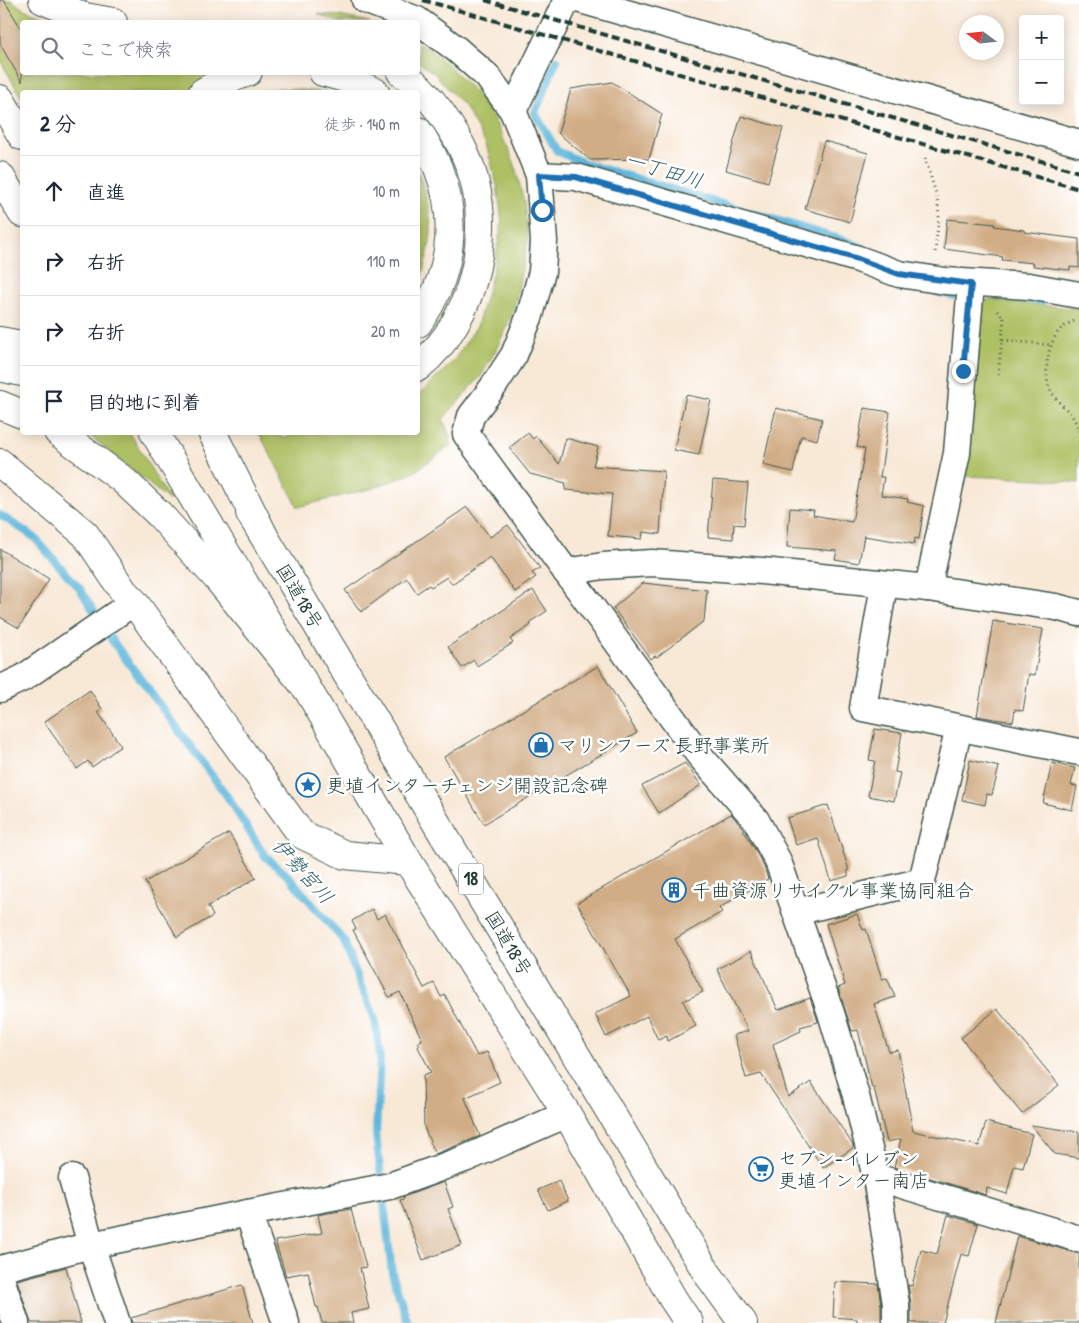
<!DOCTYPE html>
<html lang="ja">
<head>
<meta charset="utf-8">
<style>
	:root { --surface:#fff; --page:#f2f2f3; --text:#1f2937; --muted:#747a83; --line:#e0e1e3 }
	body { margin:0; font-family:"Patrick Hand","Klee One",sans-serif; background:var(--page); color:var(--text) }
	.controls { position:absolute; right:15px; top:15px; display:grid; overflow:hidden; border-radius:5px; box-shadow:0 2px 12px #0003 }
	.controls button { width:45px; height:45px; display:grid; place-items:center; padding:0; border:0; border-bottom:1px solid var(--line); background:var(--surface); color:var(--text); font:25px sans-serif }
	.compass { position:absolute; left:959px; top:15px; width:45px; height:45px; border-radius:50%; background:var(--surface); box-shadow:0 2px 12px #0003; rotate:285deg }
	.stop { position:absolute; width:15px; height:15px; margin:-11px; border:4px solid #1f6fb2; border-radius:50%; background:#fff }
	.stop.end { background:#1f6fb2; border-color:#fff; box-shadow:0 1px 5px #0008 }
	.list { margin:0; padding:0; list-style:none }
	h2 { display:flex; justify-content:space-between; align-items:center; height:65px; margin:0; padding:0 20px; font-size:21px }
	h2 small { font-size:16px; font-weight:400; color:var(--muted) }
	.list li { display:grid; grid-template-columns:32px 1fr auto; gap:15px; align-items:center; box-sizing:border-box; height:70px; padding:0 20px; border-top:1px solid var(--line) }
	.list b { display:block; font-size:19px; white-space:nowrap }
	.list em { font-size:16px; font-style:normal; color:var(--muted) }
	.icon { flex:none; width:28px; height:28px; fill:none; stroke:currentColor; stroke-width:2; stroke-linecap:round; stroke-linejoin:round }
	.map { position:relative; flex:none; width:1079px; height:1323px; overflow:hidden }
	.search { position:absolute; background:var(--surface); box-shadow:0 2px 12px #0003; left:20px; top:20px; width:400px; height:55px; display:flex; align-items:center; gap:12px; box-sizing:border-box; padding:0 18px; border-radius:5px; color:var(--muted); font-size:19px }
	.panel { position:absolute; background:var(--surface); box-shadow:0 2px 12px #0003; left:20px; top:90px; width:400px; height:345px; border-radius:5px }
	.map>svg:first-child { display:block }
</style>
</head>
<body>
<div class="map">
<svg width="1079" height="1323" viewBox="0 0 1079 1323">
	<rect width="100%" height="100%" fill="#fff"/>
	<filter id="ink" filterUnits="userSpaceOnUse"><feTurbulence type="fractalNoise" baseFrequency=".02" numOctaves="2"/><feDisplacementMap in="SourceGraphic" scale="10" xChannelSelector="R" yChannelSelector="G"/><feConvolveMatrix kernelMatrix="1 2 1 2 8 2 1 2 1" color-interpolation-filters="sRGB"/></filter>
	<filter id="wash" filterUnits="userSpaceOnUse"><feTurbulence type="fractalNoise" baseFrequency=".0096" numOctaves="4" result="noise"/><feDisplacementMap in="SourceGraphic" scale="20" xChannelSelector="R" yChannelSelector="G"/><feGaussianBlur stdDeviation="1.12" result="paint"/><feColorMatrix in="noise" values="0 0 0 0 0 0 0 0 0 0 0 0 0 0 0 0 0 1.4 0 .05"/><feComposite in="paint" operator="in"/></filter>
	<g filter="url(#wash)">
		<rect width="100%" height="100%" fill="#f8e8d6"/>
		<g fill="#adc063" stroke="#667e4c">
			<polygon points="0,0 11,0 22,8 56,22 22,22 22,72 216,73 187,92 22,92 22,98 0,60"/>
			<polygon points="318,14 339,16 370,22 338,22"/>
			<polygon points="418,43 428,48 453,70 476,93 492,115 514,162 524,202 528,241 513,312 497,348 481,376 443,419 450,437 450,446 413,473 374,488 298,507 259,433 268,433 283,437 325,432 418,432 418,394 424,390 454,360 477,326 493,272 502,222 497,185 486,144 464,106 434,73 418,62"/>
			<polygon points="280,88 327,92 259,92"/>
			<path d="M418 173C426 190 430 212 431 231 431 243 423 275 418 285Z"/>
			<polygon points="989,299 1079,309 1079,483 1041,479 965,476 983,302"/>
			<polygon points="84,433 130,433 170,501 89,435"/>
		</g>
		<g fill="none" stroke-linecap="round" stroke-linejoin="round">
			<g stroke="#5fb7dc" stroke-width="8">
				<polyline points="557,60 535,113 557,151 584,163 843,240 861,247"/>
				<polyline points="937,292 955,296"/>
				<polyline points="1009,298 1042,301"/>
				<polyline points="0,515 34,537 80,589 111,639 227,796 265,856 289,877 344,941 360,984 375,1019 380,1056 376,1134 392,1273 408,1323"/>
			</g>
		</g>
		<g id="blocks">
			<g fill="#d1ad86">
				<polygon points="0,0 4,0 22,30 22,82 0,44"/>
				<polygon points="612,82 662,114 649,159 590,160 558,133 571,89"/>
				<polygon points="741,116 783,128 768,182 726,170"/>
				<polygon points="824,141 868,153 850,222 805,209"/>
				<polygon points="947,219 995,224 994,226 1024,230 1024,232 1079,239 1079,268 1070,267 1070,270 1033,266 1034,263 1002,260 1003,257 944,249"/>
				<polygon points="686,395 711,400 699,455 674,450"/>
				<polygon points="776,408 822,419 817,440 801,436 793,472 763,465"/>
				<polygon points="864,408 890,412 880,477 884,477 881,495 908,499 907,502 924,506 919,539 915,538 914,544 864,536 859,563 835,559 837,551 787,547 790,508 814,510 813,515 852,522 865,449 857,447"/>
				<polygon points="528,433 533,439 536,436 559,464 566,438 598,447 593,466 664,471 660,534 643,532 642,539 608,536 612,494 565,490 566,483 530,474 509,448"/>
				<polygon points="713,480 748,483 744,525 734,524 733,539 708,537"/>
				<polygon points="467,507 490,537 508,525 540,568 532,573 536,577 515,592 490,557 452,584 447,577 431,587 429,585 417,593 407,578 361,612 345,590"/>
				<polygon points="0,549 49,579 19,628 0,617"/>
				<polygon points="643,583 707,590 704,621 657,657 655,656 651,659 613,608"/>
				<polygon points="533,590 547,611 530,622 531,625 510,639 513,643 477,666 474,660 462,668 448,647"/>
				<polygon points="993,621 1043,629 1035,675 1029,674 1023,711 1015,709 1013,722 977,716"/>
				<polygon points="598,666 637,733 484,824 444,757"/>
				<polygon points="90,690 102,709 98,712 121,746 92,767 88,761 77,769 44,722"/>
				<polygon points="875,729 902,733 895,772 900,773 894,801 868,796 875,761 869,760"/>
				<polygon points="970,760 999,767 992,795 987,794 985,805 962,800"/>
				<polygon points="685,763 701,785 659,813 642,786"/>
				<polygon points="1052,763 1075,768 1071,785 1077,786 1072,810 1043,803"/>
				<polygon points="828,805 848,867 848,876 831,881 818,838 796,845 787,818"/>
				<polygon points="731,814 741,826 754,848 764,867 768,879 719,908 722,912 675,939 703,992 683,1001 696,1026 668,1041 667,1036 658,1040 647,1016 606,1037 595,1014 631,996 577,903"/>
				<polygon points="229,833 256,878 208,906 213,916 177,937 145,882"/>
				<polygon points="372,909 377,919 385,914 424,988 434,983 441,997 445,995 477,1056 487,1052 500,1082 465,1098 480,1136 435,1154 424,1127 423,1075 431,1072 418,1047 420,1045 418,1042 422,1040 400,992 389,997 353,930 356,929 352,921"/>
				<polygon points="857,914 863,930 866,929 882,979 887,978 895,997 874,1004 889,1052 898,1050 913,1131 979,1146 986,1122 1032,1134 1023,1168 1014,1166 1007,1194 987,1188 986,1195 894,1167 901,1139 887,1142 874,1088 872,1088 858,1030 852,1031 838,988 845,985 826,924"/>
				<polygon points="751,951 778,1010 810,998 817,1018 818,1022 800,1027 801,1031 773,1044 788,1097 811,1082 853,1145 853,1148 823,1168 761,1074 746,1078 734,1035 748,1031 717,969"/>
				<polygon points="997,1009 1059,1085 1022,1114 961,1038"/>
				<polygon points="1031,1125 1079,1132 1079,1158 1055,1154"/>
				<polygon points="559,1181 568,1201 548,1210 538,1190"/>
				<polygon points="444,1182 453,1207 448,1209 462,1245 423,1260 400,1200 404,1199 403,1197"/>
				<polygon points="351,1209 366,1267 360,1268 369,1309 351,1313 353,1323 322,1323 318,1307 316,1307 308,1272 286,1276 275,1241 322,1233 318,1215"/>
				<polygon points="948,1215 978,1224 969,1256 961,1254 943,1323 911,1323 911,1304 908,1285 912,1286 921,1250 937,1254"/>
				<polygon points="1017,1236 1079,1254 1079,1323 996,1323"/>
				<polygon points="66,1267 81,1323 31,1323 17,1280"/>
				<polygon points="835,1282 878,1284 881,1305 881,1323 857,1323 857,1319 833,1317"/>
				<polygon points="242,1285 253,1323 132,1323 131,1318"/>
			</g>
		</g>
	</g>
	<g filter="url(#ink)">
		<use href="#blocks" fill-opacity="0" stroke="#40574c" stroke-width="1"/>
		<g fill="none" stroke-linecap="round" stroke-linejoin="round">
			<g stroke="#40574c" stroke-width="29">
				<g id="minor">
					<polyline points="365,0 417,20 455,48 487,76 513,111 539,175 544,241 542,272 530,315 514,355 493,387 471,416 466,434 700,756 756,820 778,861 831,1013 856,1096 876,1177 896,1304 896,1323"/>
					<polyline points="581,0 1079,143"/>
					<polyline points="513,111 567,0"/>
					<polyline points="539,175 576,177 858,259 899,274 945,281 1029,286 1079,295"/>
					<polyline points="566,572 603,566 652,563 762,571 928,588 1056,607 1079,613"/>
					<polyline points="884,585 863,708 1079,752"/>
					<polyline points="928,588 957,453 971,284"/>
					<polyline points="0,689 23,678 134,602"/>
					<polyline points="796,912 922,881 959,728"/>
					<polyline points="876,1177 1079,1239"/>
					<polyline points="72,1178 91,1245 117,1323"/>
					<polyline points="248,1213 286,1323"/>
					<polyline points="0,1269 91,1245 248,1213 390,1186 467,1158 567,1114"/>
					<polyline points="0,1276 16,1323"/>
				</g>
			</g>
			<g stroke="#40574c" stroke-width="30">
				<polyline id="tertiary" points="0,463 85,534 124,592 134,602 301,834 345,855 408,861"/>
			</g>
			<g stroke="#40574c" stroke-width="30">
				<g id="trunk">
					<polyline points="0,99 22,136"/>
					<polyline points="0,176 22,213"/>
					<polyline points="154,432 308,690 408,861 567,1114 673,1299 689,1323"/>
					<polyline points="250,513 707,1273 743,1323"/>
				</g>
			</g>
			<g stroke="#40574c" stroke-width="30">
				<g id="motorway">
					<polyline points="43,0 85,17 113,22"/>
					<polyline points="323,72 345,78 375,92"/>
					<path d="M401 72C417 83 430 98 441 113 449 125 458 138 464 152 497 221 478 319 418 367"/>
					<polyline points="203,92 221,82 248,72"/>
					<path d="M418 131C426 142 433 156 438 168 459 221 451 277 418 323"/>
					<polyline points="0,341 22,345"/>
					<polyline points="0,367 22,372"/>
					<polyline points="0,405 22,414"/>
					<polyline points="58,432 122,479 159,514 217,578 308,690"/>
					<polyline points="212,432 263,534"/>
				</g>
			</g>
			<g stroke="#40574c" stroke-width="3" stroke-dasharray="1 4" stroke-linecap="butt">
				<polyline points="925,158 937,197 939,216 935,253"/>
				<polyline points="997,311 1004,318 1002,340"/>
				<path d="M1074 321C1067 324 1060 328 1056 335 1047 349 1043 376 1051 391 1060 407 1074 411 1079 431"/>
				<polyline points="998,374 1002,340 1051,345"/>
			</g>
			<use href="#minor" stroke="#fff" stroke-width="26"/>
			<use href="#tertiary" stroke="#fff" stroke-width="28"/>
			<use href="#trunk" stroke="#fff" stroke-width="28"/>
			<use href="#motorway" stroke="#fff" stroke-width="28"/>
			<g stroke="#1f3d34" stroke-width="4" stroke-dasharray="8 4" stroke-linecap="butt">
				<polyline points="423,0 1079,189"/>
				<polyline points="485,0 1079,172"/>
			</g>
		</g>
	</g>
	<g fill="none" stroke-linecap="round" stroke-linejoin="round" filter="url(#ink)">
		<polyline stroke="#1f6fb2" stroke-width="6" points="542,210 539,175 576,177 858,259 899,274 971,284 963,371"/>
	</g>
	<defs>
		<g id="shop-ring" transform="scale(1.25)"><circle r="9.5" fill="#fff" stroke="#1f6fb2" stroke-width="1.5"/><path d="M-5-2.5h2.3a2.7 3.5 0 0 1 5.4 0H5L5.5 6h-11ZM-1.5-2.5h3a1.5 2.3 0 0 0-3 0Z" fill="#1f6fb2"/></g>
		<g id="sight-ring" transform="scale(1.25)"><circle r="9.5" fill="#fff" stroke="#1f6fb2" stroke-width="1.5"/><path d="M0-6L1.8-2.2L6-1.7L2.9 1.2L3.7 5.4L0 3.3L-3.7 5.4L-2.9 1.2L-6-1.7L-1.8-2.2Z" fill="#1f6fb2"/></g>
		<g id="building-ring" transform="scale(1.25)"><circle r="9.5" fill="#fff" stroke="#1f6fb2" stroke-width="1.5"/><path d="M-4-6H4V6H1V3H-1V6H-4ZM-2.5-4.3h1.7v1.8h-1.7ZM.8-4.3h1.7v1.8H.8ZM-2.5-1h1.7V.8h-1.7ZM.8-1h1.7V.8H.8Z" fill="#1f6fb2"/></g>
		<g id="supermarket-ring" transform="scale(1.25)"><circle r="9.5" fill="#fff" stroke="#1f6fb2" stroke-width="1.5"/><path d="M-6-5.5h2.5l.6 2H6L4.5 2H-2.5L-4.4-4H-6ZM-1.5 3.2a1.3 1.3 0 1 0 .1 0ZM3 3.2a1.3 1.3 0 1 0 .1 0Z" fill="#1f6fb2"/></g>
	</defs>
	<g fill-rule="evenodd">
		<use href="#shop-ring" x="541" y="745"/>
		<use href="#sight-ring" x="308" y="785"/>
		<use href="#building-ring" x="674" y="890"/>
		<use href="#supermarket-ring" x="761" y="1169"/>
	</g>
	<g text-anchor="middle" stroke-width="5" stroke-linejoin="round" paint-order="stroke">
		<rect fill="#fff" stroke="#627771" stroke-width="1" x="458.5" y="863.5" width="25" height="31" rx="4"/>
		<g font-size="18" font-weight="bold" fill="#1f3d34">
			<text x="471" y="885">18</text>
		</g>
		<g font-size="19" fill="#1f3d34" stroke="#fff">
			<text transform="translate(300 596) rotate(59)" y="7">国道18号</text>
			<text transform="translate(509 943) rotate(59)" y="7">国道18号</text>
		</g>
		<g font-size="19" fill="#1f3d34" stroke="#fff" text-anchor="start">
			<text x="558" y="752">マリンフーズ 長野事業所</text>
			<text x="326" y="792">更埴インターチェンジ開設記念碑</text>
			<text x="692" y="897">千曲資源リサイクル事業協同組合</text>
			<text x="778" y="1165">セブン-イレブン<tspan x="778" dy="22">更埴インター南店</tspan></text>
		</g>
		<g font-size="20" font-style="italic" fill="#326266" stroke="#fff">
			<text transform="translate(664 170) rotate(17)" y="7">一丁田川</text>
			<text transform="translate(303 871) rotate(48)" y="7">伊勢宮川</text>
		</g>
	</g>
</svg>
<div class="controls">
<button>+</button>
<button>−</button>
</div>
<svg class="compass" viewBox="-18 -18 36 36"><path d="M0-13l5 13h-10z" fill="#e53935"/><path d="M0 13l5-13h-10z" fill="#747a83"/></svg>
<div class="stop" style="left:542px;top:210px"></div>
<div class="stop end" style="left:963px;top:371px"></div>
<div class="search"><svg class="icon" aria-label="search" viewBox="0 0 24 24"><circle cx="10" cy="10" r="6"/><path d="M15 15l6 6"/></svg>ここで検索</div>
<section class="panel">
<h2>2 分<small>徒歩 · 140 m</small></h2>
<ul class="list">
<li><svg class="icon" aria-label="ahead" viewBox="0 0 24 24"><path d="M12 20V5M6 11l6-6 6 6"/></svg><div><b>直進</b></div><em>10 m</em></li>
<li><svg class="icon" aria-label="right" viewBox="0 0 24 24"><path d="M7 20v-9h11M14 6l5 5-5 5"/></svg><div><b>右折</b></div><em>110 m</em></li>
<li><svg class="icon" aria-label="right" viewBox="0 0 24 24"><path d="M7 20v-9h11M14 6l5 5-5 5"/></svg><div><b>右折</b></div><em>20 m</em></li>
<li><svg class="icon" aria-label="arrive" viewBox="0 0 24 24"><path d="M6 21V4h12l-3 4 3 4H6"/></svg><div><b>目的地に到着</b></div></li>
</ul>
</section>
</div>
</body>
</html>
